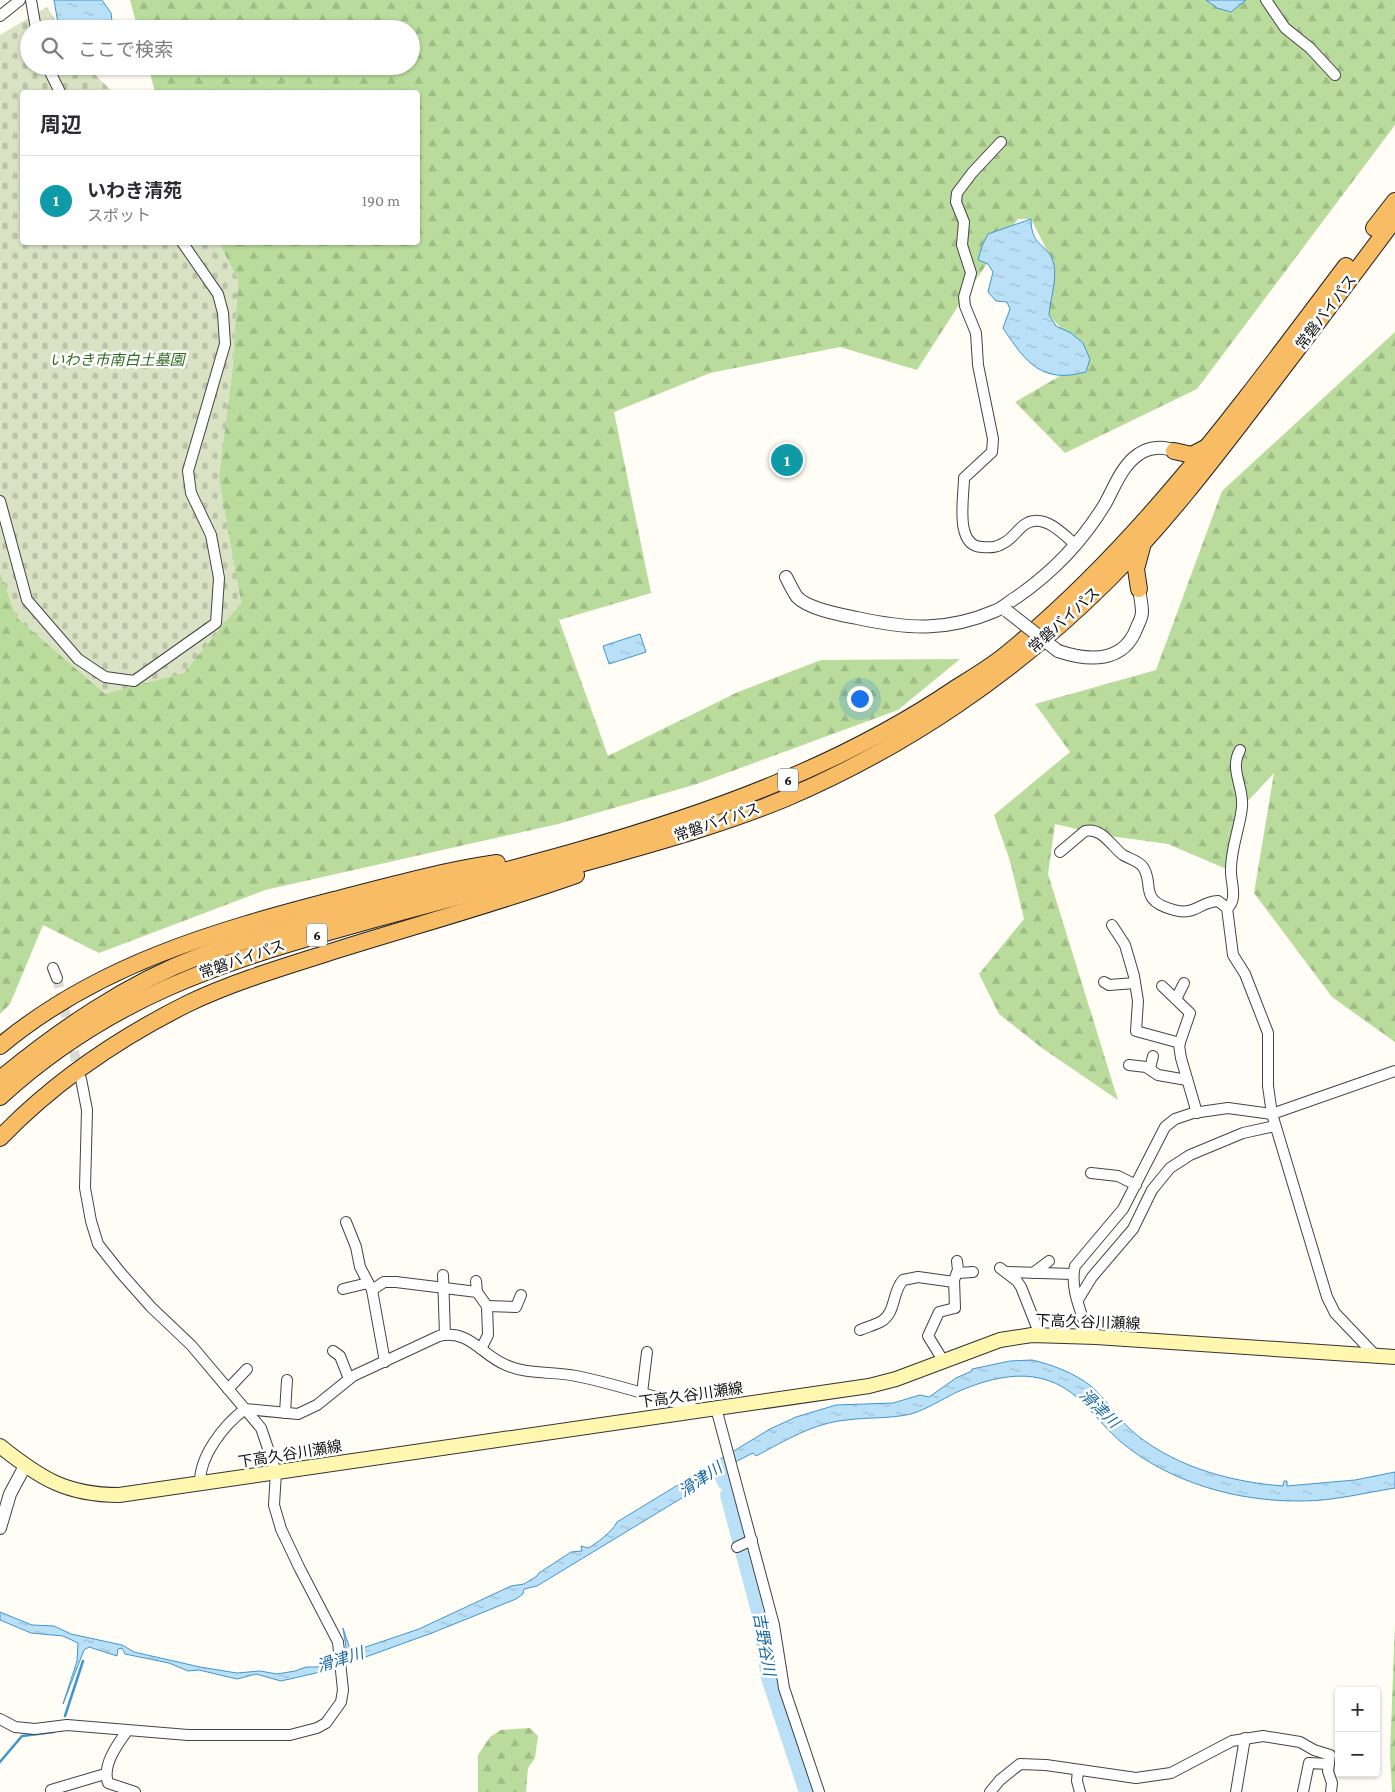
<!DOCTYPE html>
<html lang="ja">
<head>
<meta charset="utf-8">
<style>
	:root { --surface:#fff; --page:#f7f7f7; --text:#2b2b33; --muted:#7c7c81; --line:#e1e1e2; --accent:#d93025 }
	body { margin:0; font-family:"Crimson Pro","Noto Sans JP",serif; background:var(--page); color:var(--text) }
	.controls { position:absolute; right:15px; bottom:15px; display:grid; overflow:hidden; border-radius:5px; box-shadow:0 1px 4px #0004 }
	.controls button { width:45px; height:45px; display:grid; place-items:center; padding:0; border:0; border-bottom:1px solid var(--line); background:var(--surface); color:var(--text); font:25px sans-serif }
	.you { position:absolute; left:859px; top:698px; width:18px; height:18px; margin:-12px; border:4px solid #fff; border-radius:50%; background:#1a73e8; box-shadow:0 0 0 8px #1a73e833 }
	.badge { display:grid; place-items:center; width:32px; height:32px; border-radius:50%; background:var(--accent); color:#fff; font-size:16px; font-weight:700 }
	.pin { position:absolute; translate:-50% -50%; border:2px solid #fff; box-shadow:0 1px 5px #0006 }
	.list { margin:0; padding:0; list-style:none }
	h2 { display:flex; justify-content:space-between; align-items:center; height:65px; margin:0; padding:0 20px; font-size:21px }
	h2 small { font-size:16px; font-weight:400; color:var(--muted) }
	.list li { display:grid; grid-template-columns:32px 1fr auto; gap:15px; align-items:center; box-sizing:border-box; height:90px; padding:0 20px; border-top:1px solid var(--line) }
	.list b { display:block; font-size:19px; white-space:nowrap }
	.list p { margin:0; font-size:16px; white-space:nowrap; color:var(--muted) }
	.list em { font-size:16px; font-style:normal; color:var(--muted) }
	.icon { flex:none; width:28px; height:28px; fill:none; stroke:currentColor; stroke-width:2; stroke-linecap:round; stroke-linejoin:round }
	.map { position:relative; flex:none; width:1395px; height:1792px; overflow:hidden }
	.search { position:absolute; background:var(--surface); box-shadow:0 1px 4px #0004; left:20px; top:20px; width:400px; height:55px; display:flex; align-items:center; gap:12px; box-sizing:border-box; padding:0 18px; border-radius:28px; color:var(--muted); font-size:19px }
	.panel { position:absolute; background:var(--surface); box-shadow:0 1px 4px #0004; left:20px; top:90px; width:400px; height:155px; border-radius:5px }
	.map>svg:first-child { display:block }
</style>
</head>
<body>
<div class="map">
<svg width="1395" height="1792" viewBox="0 0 1395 1792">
	<defs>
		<pattern id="forest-firs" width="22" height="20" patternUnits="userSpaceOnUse" patternTransform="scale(1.25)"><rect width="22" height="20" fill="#b9dc9c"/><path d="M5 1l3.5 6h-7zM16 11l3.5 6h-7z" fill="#9ebc85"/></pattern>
		<pattern id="cemetery-stones" width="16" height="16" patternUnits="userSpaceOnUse" patternTransform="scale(1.25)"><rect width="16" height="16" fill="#d9e3c4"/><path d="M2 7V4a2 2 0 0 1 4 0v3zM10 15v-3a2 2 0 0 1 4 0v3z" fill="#b9c2a7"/></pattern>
		<pattern id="water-ripples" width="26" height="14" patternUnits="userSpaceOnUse" patternTransform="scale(1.25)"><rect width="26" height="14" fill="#b9e0f7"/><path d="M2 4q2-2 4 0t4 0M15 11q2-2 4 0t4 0" fill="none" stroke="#9ebfd3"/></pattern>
	</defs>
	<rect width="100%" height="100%" fill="#fffdf5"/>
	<g fill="url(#forest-firs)">
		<polygon points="130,0 1395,0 1395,125 1197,389 1065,453 1015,402 1089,359 1049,315 1054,264 1031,219 1018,219 964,297 917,370 840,347 710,373 614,412 651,593 559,620 608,756 738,692 821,660 960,659 898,710 697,784 558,824 265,890 99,953 43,925 10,1004 0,1014 0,572 17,618 241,603 218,478 232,373 238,280 219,243 418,242 418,92 155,92 148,66 411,66 411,29 138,29"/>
		<polygon points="1395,332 1395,1042 1332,997 1254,893 1274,773 1242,807 1231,871 1168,844 1103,835 1055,824 1048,874 1118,1100 1042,1048 999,1014 979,974 1024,919 1010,861 994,815 1070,752 1035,704 1156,670 1222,491"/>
		<polygon points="1395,1623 1395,1792 1392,1792 1390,1754"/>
		<polygon points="530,1728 538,1736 535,1758 528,1768 526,1792 478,1792 478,1755 490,1737 501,1730"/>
	</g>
	<polygon fill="url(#cemetery-stones)" points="47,7 61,29 29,29 29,66 86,66 113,92 22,92 22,242 219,243 238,280 232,373 219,478 241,603 184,673 105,694 17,618 0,572 0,35"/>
	<g fill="url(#water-ripples)" stroke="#3f96cf">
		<polygon points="54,0 102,0 111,13 113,29 59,29"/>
		<polygon points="1206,0 1246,0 1231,12 1217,8"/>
		<path d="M1031 219C1031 249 1049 242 1054 265 1057 280 1050 300 1049 315L1056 326 1071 333 1083 343 1090 359 1086 372C1042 384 1026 363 1003 328L1010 309 1007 302 996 301 988 292 993 272 988 264 978 260 982 246 988 234Z"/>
		<polygon points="640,634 646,652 609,664 603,646"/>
		<path d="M1032 1360C1053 1365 1074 1373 1091 1386 1108 1401 1120 1422 1138 1436 1179 1468 1232 1482 1283 1486L1284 1481H1287V1486L1355 1480 1395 1472V1488C1364 1493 1333 1501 1302 1501 1239 1502 1170 1483 1121 1442 1095 1420 1079 1388 1043 1379 1015 1371 981 1381 955 1393 941 1400 927 1409 911 1414 889 1419 868 1417 847 1420 813 1423 785 1441 756 1456L753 1453 737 1461 724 1474C707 1478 708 1470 695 1490L537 1586 524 1589 523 1594 516 1599 432 1633 360 1659 316 1673 281 1681 256 1674 237 1679 199 1670 188 1671 169 1663 125 1654 122 1648 118 1649 117 1656 89 1647 84 1650 63 1704 77 1661 78 1643 63 1636 31 1633 0 1620V1612L32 1625 54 1626 71 1634 122 1645 134 1652 200 1667 237 1673 260 1671 277 1674 295 1671 306 1667H317L325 1661 347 1653 343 1628 351 1652 419 1629 511 1586 524 1584 537 1576 539 1573 571 1552 582 1551 581 1546 588 1548C595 1545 614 1530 617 1522L770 1429 796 1417 836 1405 893 1403 920 1395 929 1397 956 1378 972 1371V1369L1010 1361Z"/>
	</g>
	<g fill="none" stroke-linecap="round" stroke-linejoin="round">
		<g stroke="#3f96cf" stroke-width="2.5">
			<polyline points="65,1716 83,1661"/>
			<polyline points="0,1762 22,1736 54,1732"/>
		</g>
		<g stroke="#b9e0f7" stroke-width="16">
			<polyline points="718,1466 725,1482"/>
			<polyline points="728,1495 760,1615 769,1678 807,1792"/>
		</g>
		<polyline stroke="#dbdad3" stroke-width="10" stroke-dasharray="10 5" stroke-linecap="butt" points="57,978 79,1073"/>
		<g stroke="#444" stroke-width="12">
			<g id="minor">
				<polyline points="31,0 36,29"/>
				<polyline points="1266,0 1285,28 1310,48 1335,75"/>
				<polyline points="0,16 20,0"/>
				<polyline points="47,66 60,92"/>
				<path d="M1001 142 972 173 957 193 956 202 964 222 962 245 971 273 964 297 965 306 976 333 978 365 993 439 992 452 964 478C964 497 954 546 982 547 993 548 998 547 1007 541 1016 535 1022 522 1034 521 1050 519 1065 536 1076 545"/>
				<polyline points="0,501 27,600 78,659 105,677 134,681 216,623 219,578 211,535 191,493 188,471 225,344 223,313 218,294 182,242"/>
				<path d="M1060 852 1085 831C1102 827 1112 847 1123 855 1130 859 1139 861 1143 867 1155 884 1137 900 1174 910 1195 916 1199 902 1218 901L1227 908 1233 955 1245 974 1268 1033V1086L1272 1114 1327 1297 1335 1313 1376 1356"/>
				<path d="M1227 908C1238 901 1231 883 1231 872 1230 850 1240 828 1242 807 1244 787 1229 769 1240 750"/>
				<polyline points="1112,925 1125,945 1134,976 1138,1001 1136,1031 1180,1043"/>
				<polyline points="53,968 57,978"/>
				<polyline points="1104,982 1109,985 1135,983"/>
				<polyline points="1162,986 1190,1013 1179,1045 1181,1058 1197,1113"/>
				<polyline points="1176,999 1184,983"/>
				<polyline points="1129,1065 1146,1067 1158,1075 1187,1080"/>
				<polyline points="1150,1069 1153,1056"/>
				<polyline points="1091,1173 1118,1176 1136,1185"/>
				<polyline points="346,1222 356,1247 360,1267 372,1290 385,1362"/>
				<polyline points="1000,1268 1017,1281 1021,1287 1040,1335"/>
				<polyline points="1006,1272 1073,1274"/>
				<polyline points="957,1273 973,1272"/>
				<polyline points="1033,1273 1049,1261"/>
				<polyline points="443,1275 445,1335"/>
				<polyline points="476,1281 477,1292"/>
				<polyline points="343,1289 368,1283"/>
				<polyline points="372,1290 384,1282 396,1282 477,1292 487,1306 488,1335 481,1349"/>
				<polyline points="1078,1300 1092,1277 1133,1229 1152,1190 1170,1168 1190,1155 1243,1133 1275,1126"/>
				<polyline points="487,1306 516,1307 521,1295"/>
				<path d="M860 1330C867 1327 875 1325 882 1321 896 1312 892 1292 903 1280L918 1277 954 1282"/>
				<path d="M1089 1337C1083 1315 1069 1289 1075 1266L1123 1209 1165 1127 1175 1119 1193 1113 1228 1108 1272 1114 1395 1071"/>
				<polyline points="333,1351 340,1356 349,1379"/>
				<polyline points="944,1362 928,1336 939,1312 955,1308 954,1280 958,1270 957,1261"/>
				<polyline points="228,1389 247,1369"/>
				<polyline points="642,1393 647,1352"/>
				<polyline points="716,1408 774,1625 784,1688 819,1792"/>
				<polyline points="285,1413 287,1380"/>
				<path d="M200 1484C199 1456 224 1425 245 1409L298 1414 317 1405 353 1376 439 1336C470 1329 481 1355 506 1365 528 1375 553 1371 576 1376 617 1384 657 1398 697 1409"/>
				<polyline points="737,1547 752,1540"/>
				<polyline points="0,1719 15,1727 35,1729 67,1725 188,1735 290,1735 317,1728 326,1723 341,1702 343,1690 338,1642 299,1567 281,1529 274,1505 276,1472 261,1428 191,1345 151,1307 120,1272 98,1244 91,1221 85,1188 87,1110 81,1079"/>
				<path d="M127 1731C117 1745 102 1765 108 1783L135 1792"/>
				<polyline points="1078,1770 1077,1781 1080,1792"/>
				<polyline points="51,1790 105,1774"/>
				<polyline points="990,1792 1000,1780 1020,1764 1046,1765 1136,1778 1171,1773 1232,1741 1263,1736 1300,1742 1314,1750 1330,1755 1328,1771 1332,1783 1331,1792"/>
				<polyline points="1236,1792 1245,1738"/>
				<polyline points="1303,1792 1309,1763 1329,1764"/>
			</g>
		</g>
		<g stroke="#444" stroke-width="14">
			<g id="tertiary">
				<path d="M786 577C789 583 793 591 797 597 808 609 842 615 857 618 908 629 946 632 995 611 1003 608 1010 601 1017 597 1053 572 1082 542 1105 504 1114 488 1122 465 1139 454 1149 447 1164 446 1174 451"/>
				<path d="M1058 651C1088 661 1124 664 1137 627 1139 623 1142 617 1142 612 1142 605 1140 596 1139 589"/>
				<polyline points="0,1528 10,1494 25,1466"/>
			</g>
		</g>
		<g stroke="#333" stroke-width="16">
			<path id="secondary" d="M0 1446C40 1478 66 1495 119 1495L869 1386 896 1379 1000 1340 1032 1335 1096 1337 1395 1357"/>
		</g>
		<g stroke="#222" stroke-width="18">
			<g id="trunk">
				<polyline points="1374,228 1395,201"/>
				<polyline points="1174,451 1192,455 1207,447"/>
				<polyline points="1139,589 1136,569 1142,547"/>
				<path d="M0 1046C97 965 215 931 334 900 388 886 442 871 497 863"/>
				<path d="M0 1079C61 1029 126 984 200 956 238 941 278 931 317 920 403 896 490 876 577 851 710 813 841 766 956 688 972 678 989 668 1004 656 1140 546 1241 405 1346 266"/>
				<path d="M0 1097C108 998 220 962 357 924 440 901 523 880 605 857 665 840 726 823 784 799 904 748 1015 673 1108 580 1164 524 1213 460 1261 397 1306 338 1351 278 1395 219"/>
				<path d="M0 1138C53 1083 119 1038 187 1004 235 981 287 966 337 950 417 925 497 903 576 875"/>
			</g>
		</g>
		<use href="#minor" stroke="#fff" stroke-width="10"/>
		<use href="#tertiary" stroke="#fff" stroke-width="12"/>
		<use href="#secondary" stroke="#fff6b0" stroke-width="14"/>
		<use href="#trunk" stroke="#f7bc64" stroke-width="16"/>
		<g stroke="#444" stroke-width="14" stroke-linecap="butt">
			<polyline id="tertiary-bridge" points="1007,611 1058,651"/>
		</g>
		<use href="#tertiary-bridge" stroke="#fff" stroke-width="12"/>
	</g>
	<g text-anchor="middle" stroke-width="5" stroke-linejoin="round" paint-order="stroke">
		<g fill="#fff" stroke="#585858" stroke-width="1">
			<rect x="778" y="768.5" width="20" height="23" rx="4"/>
			<rect x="307" y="923.5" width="20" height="23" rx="4"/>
		</g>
		<g font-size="14" font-weight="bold" fill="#111">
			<text x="788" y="785">6</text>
			<text x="317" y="940">6</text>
		</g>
		<g font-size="15" fill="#111" stroke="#fff">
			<text transform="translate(1326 312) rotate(-53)" y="5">常磐バイパス</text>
			<text transform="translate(1064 620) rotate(-42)" y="5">常磐バイパス</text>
			<text transform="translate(717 822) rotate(-19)" y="5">常磐バイパス</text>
			<text transform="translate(242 959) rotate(-19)" y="5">常磐バイパス</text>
			<text transform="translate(1088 1322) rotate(2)" y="5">下高久谷川瀬線</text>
			<text transform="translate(691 1395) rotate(-8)" y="5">下高久谷川瀬線</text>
			<text transform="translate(290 1454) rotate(-9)" y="5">下高久谷川瀬線</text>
		</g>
		<g font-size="15" font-style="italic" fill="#2f6b1f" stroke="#fff">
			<text x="117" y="365">いわき市南白土墓園</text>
		</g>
		<g font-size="16" font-style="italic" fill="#1768a6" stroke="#fff">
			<text transform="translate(1100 1408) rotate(44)" y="6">滑津川</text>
			<text transform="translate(700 1479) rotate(-34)" y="6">滑津川</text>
			<text transform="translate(765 1644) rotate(80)" y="6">吉野谷川</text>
			<text transform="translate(340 1659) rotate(-18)" y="6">滑津川</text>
		</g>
	</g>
</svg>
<div class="controls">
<button>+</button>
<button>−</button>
</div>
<div class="you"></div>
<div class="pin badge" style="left:787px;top:460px;background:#0f9aa8">1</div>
<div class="search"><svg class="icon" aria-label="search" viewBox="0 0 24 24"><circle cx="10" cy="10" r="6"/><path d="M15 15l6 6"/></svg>ここで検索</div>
<section class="panel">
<h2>周辺<small></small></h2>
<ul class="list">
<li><span class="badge" style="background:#0f9aa8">1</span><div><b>いわき清苑</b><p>スポット</p></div><em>190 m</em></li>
</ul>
</section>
</div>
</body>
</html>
